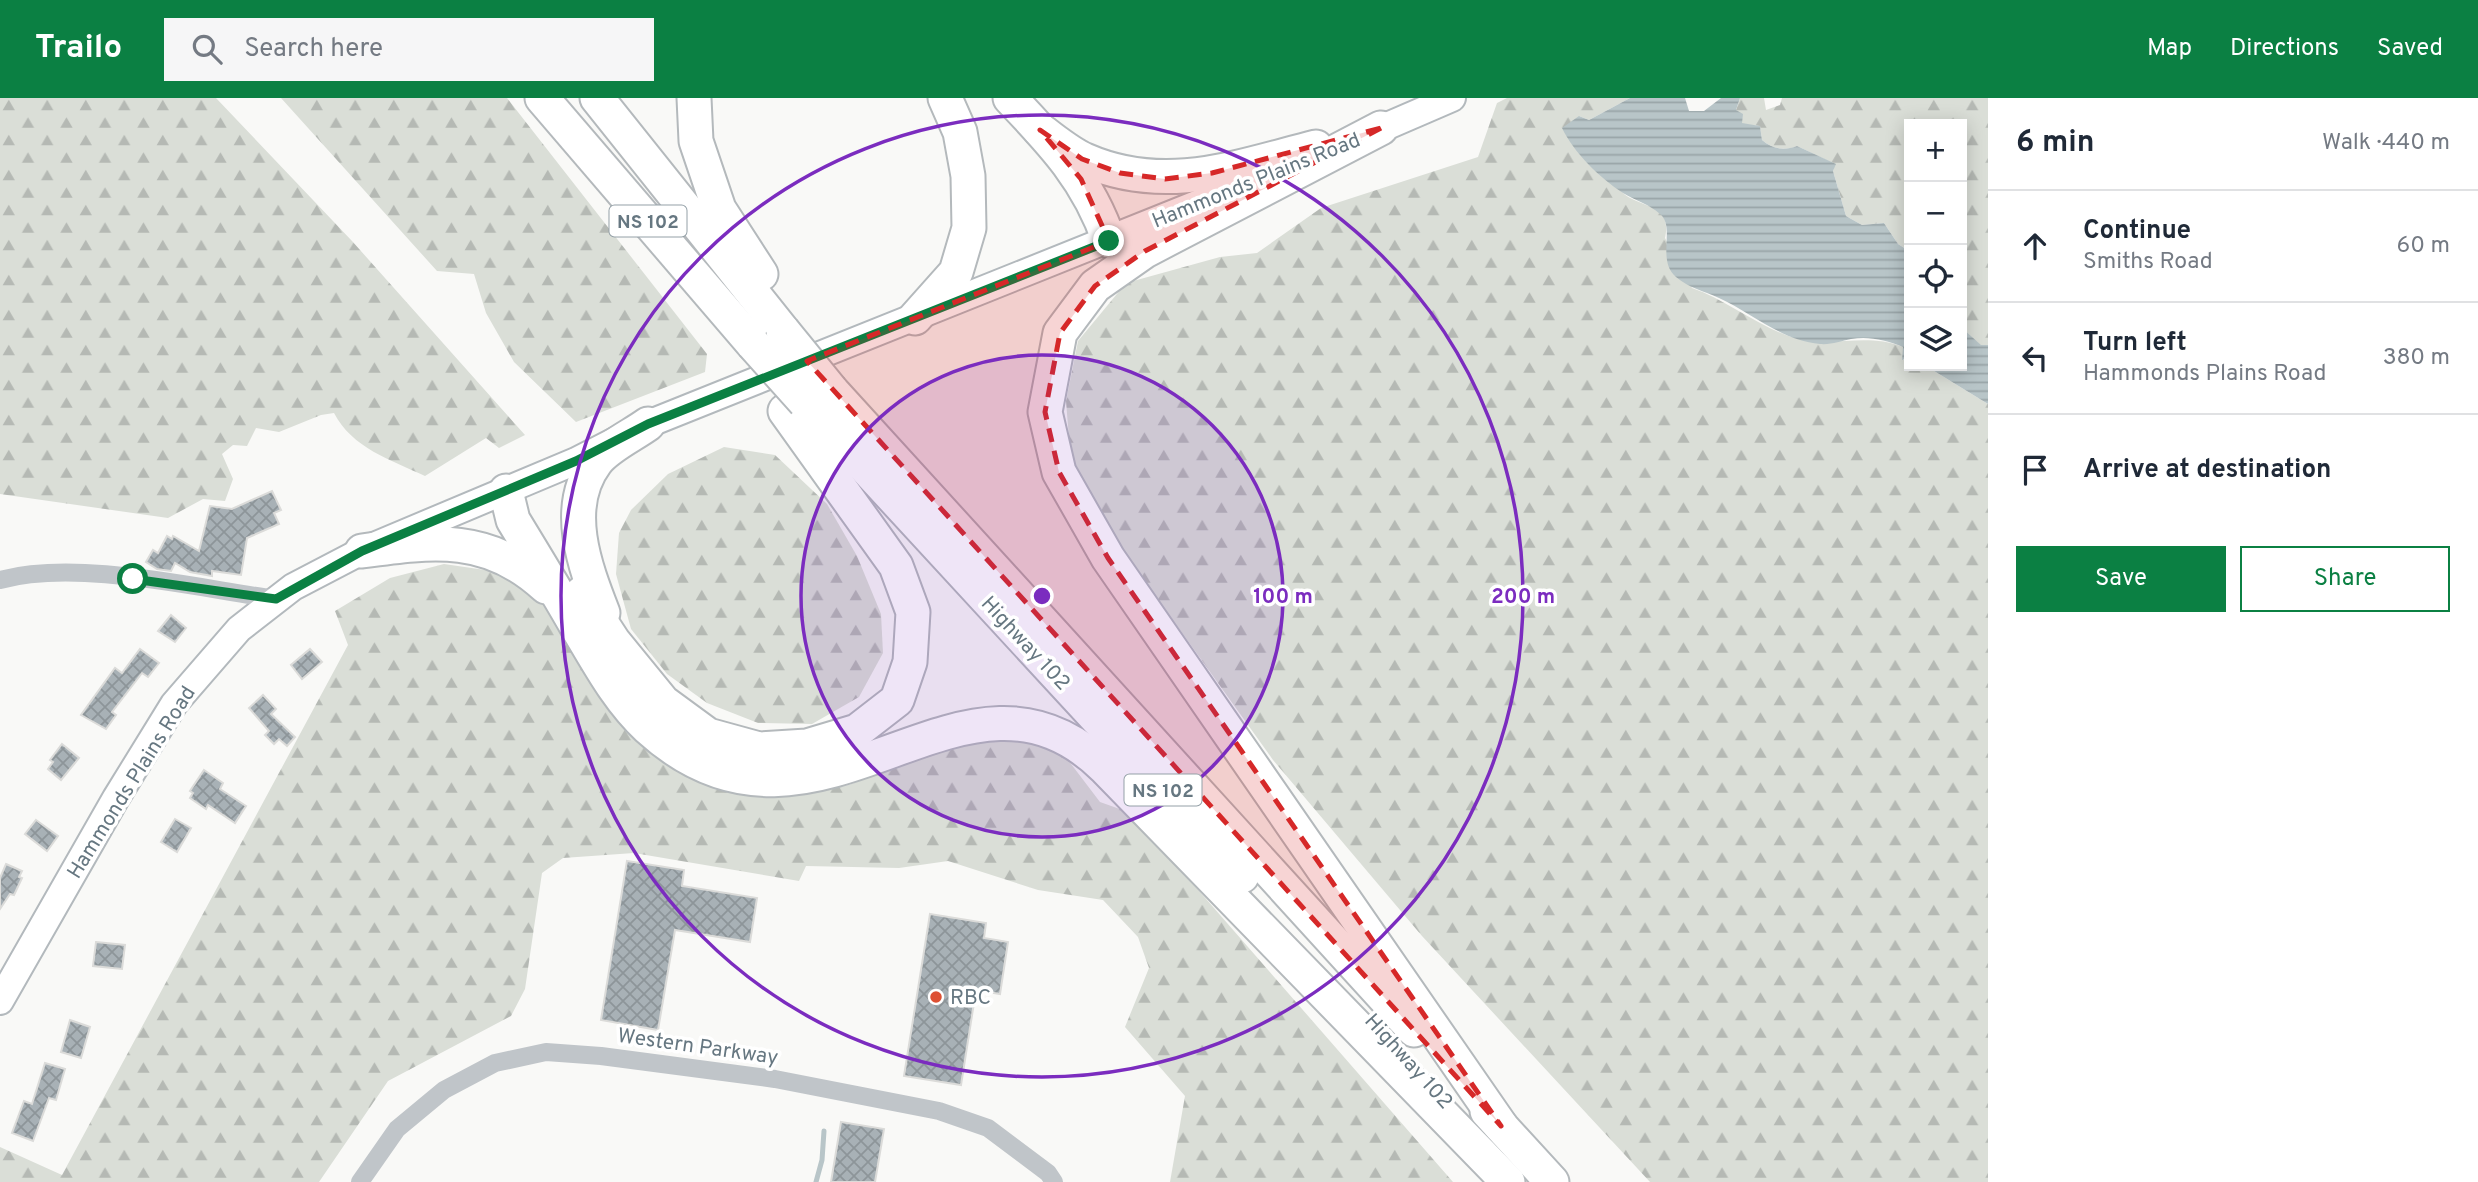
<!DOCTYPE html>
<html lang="en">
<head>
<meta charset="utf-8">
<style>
	:root { --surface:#fff; --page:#f6f6f7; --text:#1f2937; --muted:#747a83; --line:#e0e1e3; --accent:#0b8043 }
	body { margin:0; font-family:Overpass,sans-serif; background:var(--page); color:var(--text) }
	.controls { position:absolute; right:21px; top:21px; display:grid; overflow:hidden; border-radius:0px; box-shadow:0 4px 18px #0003 }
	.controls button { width:63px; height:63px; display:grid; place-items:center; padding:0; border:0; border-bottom:2px solid var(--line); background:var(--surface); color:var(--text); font:35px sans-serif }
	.stop { position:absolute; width:21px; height:21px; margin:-16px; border:5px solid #0b8043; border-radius:50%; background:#fff }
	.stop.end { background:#0b8043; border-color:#fff; box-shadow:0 2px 7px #0008 }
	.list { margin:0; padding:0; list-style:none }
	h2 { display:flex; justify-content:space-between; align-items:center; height:91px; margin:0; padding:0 28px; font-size:30px }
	h2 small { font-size:23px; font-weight:400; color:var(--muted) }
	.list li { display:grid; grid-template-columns:46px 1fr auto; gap:21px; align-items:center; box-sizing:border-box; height:112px; padding:0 28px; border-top:2px solid var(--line) }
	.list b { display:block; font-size:26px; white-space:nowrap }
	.list p { margin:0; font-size:23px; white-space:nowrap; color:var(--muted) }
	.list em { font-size:23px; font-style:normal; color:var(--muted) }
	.actions { display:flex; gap:14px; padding:21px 28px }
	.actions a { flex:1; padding:16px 0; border:2px solid var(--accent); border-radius:0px; text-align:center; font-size:24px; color:var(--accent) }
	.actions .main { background:var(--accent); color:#fff }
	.icon { flex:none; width:38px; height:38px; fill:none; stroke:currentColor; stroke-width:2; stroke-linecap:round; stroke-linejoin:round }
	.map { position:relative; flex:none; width:1988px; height:1084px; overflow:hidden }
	header { display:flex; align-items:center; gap:42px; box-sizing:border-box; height:98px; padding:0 35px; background:var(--accent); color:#fff }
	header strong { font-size:33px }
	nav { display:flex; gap:38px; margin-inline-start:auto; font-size:24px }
	.search { width:490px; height:63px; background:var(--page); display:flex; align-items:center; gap:18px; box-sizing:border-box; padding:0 24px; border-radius:0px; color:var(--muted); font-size:26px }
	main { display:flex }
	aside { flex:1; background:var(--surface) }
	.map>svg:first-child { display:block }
</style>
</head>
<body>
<header>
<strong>Trailo</strong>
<div class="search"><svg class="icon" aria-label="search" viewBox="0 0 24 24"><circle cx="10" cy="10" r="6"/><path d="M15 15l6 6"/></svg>Search here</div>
<nav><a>Map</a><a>Directions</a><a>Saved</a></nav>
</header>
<main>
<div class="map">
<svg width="1988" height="1084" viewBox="0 0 1988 1084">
	<defs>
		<pattern id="forest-firs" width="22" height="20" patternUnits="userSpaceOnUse" patternTransform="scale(1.75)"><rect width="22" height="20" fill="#daded7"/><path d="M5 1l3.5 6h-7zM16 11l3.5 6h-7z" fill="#b5b9b4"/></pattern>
		<pattern id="water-rules" width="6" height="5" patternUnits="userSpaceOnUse" patternTransform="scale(1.75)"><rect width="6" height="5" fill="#b8c5c8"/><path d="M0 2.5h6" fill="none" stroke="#99a5a8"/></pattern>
		<pattern id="building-cross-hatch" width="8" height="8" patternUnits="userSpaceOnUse" patternTransform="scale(1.75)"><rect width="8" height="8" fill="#a8b1b6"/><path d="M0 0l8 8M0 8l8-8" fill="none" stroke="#8d9599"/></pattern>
	</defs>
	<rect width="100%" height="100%" fill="#f9f9f7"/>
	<g fill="url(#forest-firs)">
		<path d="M0 0H216L352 143 525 337 499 350 486 340 425 378C391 362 352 350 334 315L321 317 279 334 256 330 247 348 233 347 222 356 233 381 225 403 203 401 168 420 0 396Z"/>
		<polygon points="281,0 507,0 707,256 705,274 576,324 514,264 486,215 474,176 437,173"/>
		<path d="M1507 0H1630L1589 22 1579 18C1590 37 1608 79 1622 94 1639 111 1673 104 1665 140L1692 190C1727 202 1762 231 1795 240 1832 250 1867 234 1903 249V262L1909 260V268H1926L1988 306V1084H1650L1422 838 1273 662 1112 437 1071 366 1066 303 1078 243 1126 185 1220 159 1257 155 1321 110 1478 59 1497 5Z"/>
		<path d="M1740 0H1764L1766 12 1780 7 1782 0H1988V247L1981 248 1962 230V26H1909V153L1898 146 1884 125 1862 127 1846 118 1833 73 1835 66 1797 48C1785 53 1772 51 1762 42L1760 28 1742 26 1736 12Z"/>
		<polygon points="724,349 775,357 827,406 857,458 881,516 883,555 859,599 812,626 758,625 707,605 667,576 631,531 616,476 619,435 631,412 668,376"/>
		<polygon points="444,466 506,475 558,519 623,624 677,670 722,687 776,694 849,687 926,656 1004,633 1062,654 1100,704 1131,715 1453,1084 1170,1084 1185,998 1125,929 1149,870 1138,839 1103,802 1038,792 948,763 899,770 806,768 799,783 634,755 563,760 542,775 525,891 511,918 388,983 319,1084 0,1084 0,1049 62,1077 348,547 335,513 390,480"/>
	</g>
	<g fill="url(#water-rules)">
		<path d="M1630 0H1685L1689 13H1704L1721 0H1740L1736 12 1743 16 1742 25 1760 28 1762 42C1772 51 1784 53 1797 48L1836 66 1833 73 1846 118 1862 127 1884 125 1898 146 1909 153V260L1902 262 1903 249C1886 242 1869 238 1851 241 1841 243 1831 247 1820 246 1782 243 1752 215 1719 200 1704 193 1689 190 1676 179 1656 162 1676 129 1660 116 1649 106 1636 103 1623 95 1600 80 1574 55 1562 30L1579 18 1589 22Z"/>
		<polygon points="1962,230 1981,247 1988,247 1988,306 1926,268 1962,268"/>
	</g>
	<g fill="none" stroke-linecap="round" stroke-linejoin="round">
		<polyline stroke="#b8c5c8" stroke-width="5" points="816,1084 822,1062 824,1033"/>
	</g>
	<g fill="url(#building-cross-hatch)" stroke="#dbdbd9" stroke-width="2">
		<polygon points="272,393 281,412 274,415 279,426 247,440 241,477 212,473 212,478 190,474 175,465 171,473 157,471 146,464 153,452 158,455 167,438 172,441 173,438 199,453 210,408 232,411"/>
		<polygon points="171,517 186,530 175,544 158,533"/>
		<polygon points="140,551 159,565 148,579 142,575 112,614 116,617 106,631 81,617 115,570 122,575"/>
		<polygon points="310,551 322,564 302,581 291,567"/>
		<polygon points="263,597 276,611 271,616 295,639 287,648 279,641 274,646 265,637 269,633 249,610"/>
		<polygon points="62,646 79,660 61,682 48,671 53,664 50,662"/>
		<polygon points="204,672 223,685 220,691 246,708 235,725 208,707 206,711 190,700 193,695 190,693"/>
		<polygon points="175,721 191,730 177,754 161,744"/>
		<polygon points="36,722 58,738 47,753 25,736"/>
		<polygon points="627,763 684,772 682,788 757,800 750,844 675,832 658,932 601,922"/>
		<polygon points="6,766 22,773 19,779 22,780 14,797 10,796 0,811 0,780"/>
		<polygon points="930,816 986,825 984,840 1008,844 1000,896 976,892 961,987 904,978"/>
		<polygon points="96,844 125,847 122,871 93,868"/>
		<polygon points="70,922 90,929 81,960 61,954"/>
		<polygon points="45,965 65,971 56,1002 49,1000 33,1043 12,1035 24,1003 32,1006"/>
		<polygon points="841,1024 884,1031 875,1084 831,1084"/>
	</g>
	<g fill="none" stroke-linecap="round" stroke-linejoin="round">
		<g stroke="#b3b9bd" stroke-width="30">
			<g id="secondary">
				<polyline points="1364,38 1452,0"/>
				<polyline points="0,903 116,700 174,606 239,531 293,489 362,453 576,363 648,326 1234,91"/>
			</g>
		</g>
		<g stroke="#b4b9bc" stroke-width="37">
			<g id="highway">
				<polyline points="542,0 753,246"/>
				<polyline points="597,0 783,233"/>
				<polyline points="694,0 696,43 719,111 761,176"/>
				<path d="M1010 0C1053 45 1089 83 1109 143"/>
				<polyline points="1381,30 1145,153 1095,188 1060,235 1045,314 1059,374 1108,460 1501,1028"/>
				<path d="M1040 32C1054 42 1069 55 1085 62 1165 97 1237 69 1316 49"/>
				<polyline points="915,220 956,174 969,130 968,78 960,34 945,0"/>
				<polyline points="831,292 1414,932"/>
				<polyline points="805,304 1242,778"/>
				<path d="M506 393 513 422C535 458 557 494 578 531 599 566 618 602 648 630 818 785 961 528 1105 670L1508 1084"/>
				<path d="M362 453C434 443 489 436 546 489"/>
				<polyline points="582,495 614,544 663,604 708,637 759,651 807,648 857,633 897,602 910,564 913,514 896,468 785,313"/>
				<path d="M603 515C585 469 562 409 596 364 607 349 633 337 648 326"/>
				<polyline points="1487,1013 1552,1084"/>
			</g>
		</g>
		<g stroke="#c0c5c9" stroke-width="18">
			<path d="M0 482C77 461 196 490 276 501"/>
			<polyline points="360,1084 397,1031 444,992 495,965 546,954 601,958 775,981 939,1013 988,1030 1048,1075 1054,1084"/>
		</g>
		<use href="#secondary" stroke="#fff" stroke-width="26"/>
		<use href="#highway" stroke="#fff" stroke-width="33"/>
		<g stroke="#b4b9bc" stroke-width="37" stroke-linecap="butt">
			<g id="highway-bridge">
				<polyline points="783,233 831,292"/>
				<polyline points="753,246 805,304"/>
			</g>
		</g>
		<use href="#highway-bridge" stroke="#fff" stroke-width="33"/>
	</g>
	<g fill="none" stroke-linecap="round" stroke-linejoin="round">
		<polyline stroke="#0b8043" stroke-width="9" points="133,481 276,501 362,453 576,363 648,326 1109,143"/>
	</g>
	<path fill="#d62828" fill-opacity="0.2" stroke="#d62828" stroke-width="5" stroke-dasharray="14 9" stroke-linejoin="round" d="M1381 30 1145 153 1095 188 1060 235 1045 314 1059 374 1108 460 1501 1028 807 263 1109 143 1081 81 1040 32 1082 61 1120 75 1165 81 1212 75Z"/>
	<circle cx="1042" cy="498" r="241" fill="#7b2cbf" fill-opacity=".12"/>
	<g fill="none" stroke="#7b2cbf" stroke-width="3.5">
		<circle cx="1042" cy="498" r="241"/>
		<circle cx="1042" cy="498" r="481"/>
	</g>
	<circle fill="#dd5033" stroke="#fff" stroke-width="2.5" cx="936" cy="899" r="7"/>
	<g text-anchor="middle" stroke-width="7" stroke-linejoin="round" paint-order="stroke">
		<g fill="#fff" stroke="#94a0a7" stroke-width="2">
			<rect x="609.5" y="107.5" width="77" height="31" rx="5"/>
			<rect x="1124.5" y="676.5" width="77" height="31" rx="5"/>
		</g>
		<g font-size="19" font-weight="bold" fill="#667781">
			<text x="648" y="130">NS 102</text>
			<text x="1163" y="699">NS 102</text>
		</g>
		<g font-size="21" fill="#667781" stroke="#fff">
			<text transform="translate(1256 82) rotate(-22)" y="7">Hammonds Plains Road</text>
			<text transform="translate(1026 545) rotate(47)" y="7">Highway 102</text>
			<text transform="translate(131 684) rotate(-58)" y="7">Hammonds Plains Road</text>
			<text transform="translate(698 948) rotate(8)" y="7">Western Parkway</text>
			<text transform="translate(1409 963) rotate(48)" y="7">Highway 102</text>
		</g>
		<g font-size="21" fill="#667781" stroke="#fff" text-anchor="start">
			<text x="950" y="906">RBC</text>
		</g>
	</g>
	<circle cx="1042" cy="498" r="10" fill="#7b2cbf" stroke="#fff" stroke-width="3.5"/>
	<g font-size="21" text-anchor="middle" font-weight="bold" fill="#7b2cbf" stroke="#fff" stroke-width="7" stroke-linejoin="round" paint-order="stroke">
		<text x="1283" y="505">100 m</text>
		<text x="1523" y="505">200 m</text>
	</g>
</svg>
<div class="controls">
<button>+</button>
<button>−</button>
<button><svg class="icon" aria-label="locate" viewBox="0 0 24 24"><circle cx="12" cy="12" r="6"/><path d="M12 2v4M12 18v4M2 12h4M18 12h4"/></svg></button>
<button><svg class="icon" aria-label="layers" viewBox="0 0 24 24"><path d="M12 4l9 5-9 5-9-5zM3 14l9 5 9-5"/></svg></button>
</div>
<div class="stop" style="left:133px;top:481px"></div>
<div class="stop end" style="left:1109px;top:143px"></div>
</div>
<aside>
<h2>6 min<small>Walk · 440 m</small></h2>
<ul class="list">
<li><svg class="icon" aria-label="ahead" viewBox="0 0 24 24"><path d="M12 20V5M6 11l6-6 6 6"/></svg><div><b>Continue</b><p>Smiths Road</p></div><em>60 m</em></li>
<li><svg class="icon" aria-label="left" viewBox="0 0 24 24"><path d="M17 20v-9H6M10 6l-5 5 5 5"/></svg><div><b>Turn left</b><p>Hammonds Plains Road</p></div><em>380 m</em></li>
<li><svg class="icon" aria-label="arrive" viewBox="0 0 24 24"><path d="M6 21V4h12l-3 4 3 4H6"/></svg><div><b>Arrive at destination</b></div></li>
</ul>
<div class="actions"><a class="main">Save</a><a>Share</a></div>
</aside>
</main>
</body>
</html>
